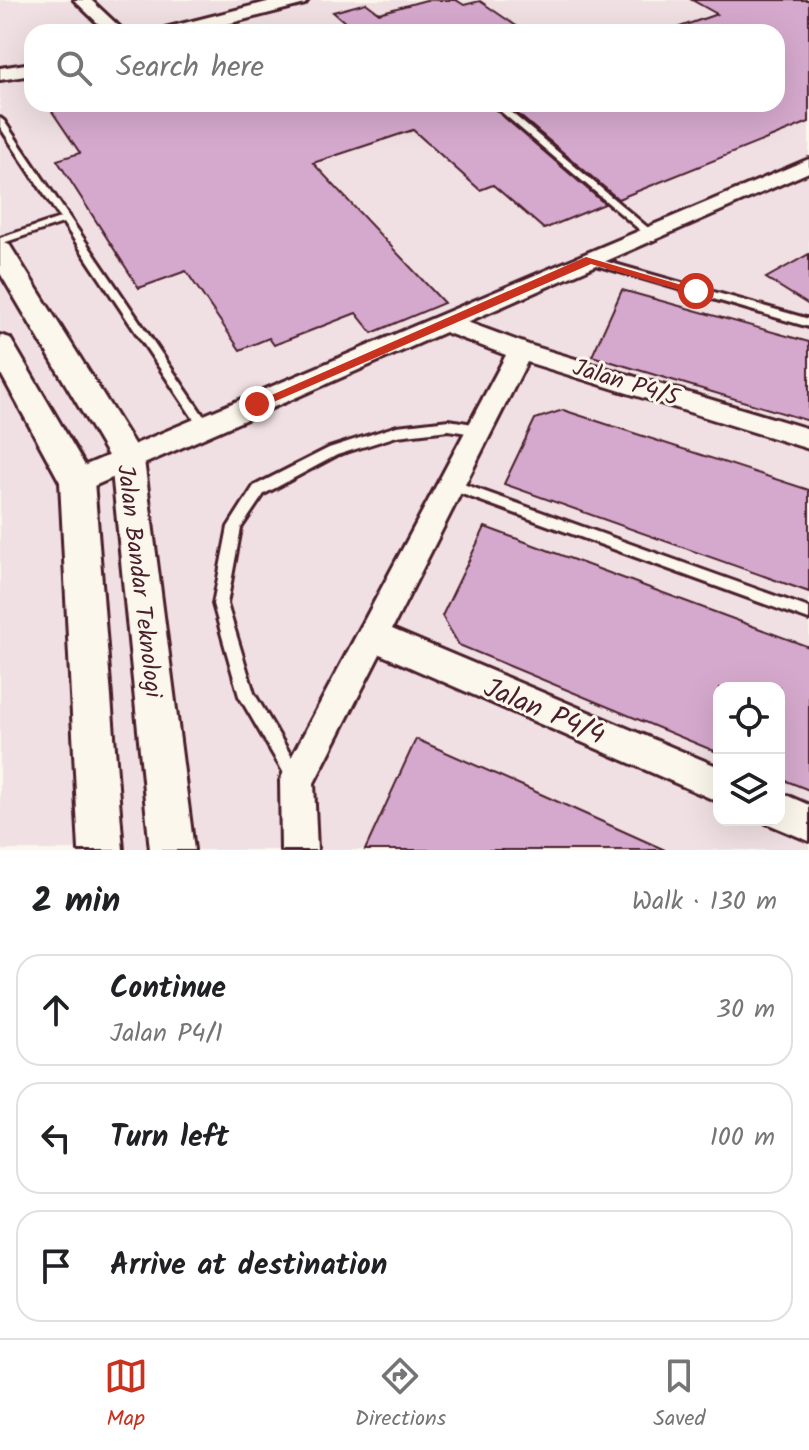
<!DOCTYPE html>
<html lang="en">
<head>
<meta charset="utf-8">
<style>
	:root { --surface:#fff; --page:#f2f2f2; --text:#202124; --muted:#757577; --line:#e0e0e0; --accent:#c8321e }
	body { margin:0; font-family:Kalam,sans-serif; background:var(--page); color:var(--text) }
	.controls { position:absolute; right:24px; bottom:24px; display:grid; overflow:hidden; border-radius:16px; box-shadow:0 8px 32px #0002 }
	.controls button { width:72px; height:72px; display:grid; place-items:center; padding:0; border:0; border-bottom:2px solid var(--line); background:var(--surface); color:var(--text); font:40px sans-serif }
	.stop { position:absolute; width:24px; height:24px; margin:-18px; border:6px solid #c8321e; border-radius:50%; background:#fff }
	.stop.end { background:#c8321e; border-color:#fff; box-shadow:0 2px 8px #0008 }
	.list { margin:0; padding:0; list-style:none }
	h2 { display:flex; justify-content:space-between; align-items:center; height:104px; margin:0; padding:0 32px; font-size:34px }
	h2 small { font-size:26px; font-weight:400; color:var(--muted) }
	.list li { display:grid; grid-template-columns:52px 1fr auto; gap:24px; align-items:center; box-sizing:border-box; height:112px; margin:0 16px 16px; padding:0 16px; border:2px solid var(--line); border-radius:24px }
	.list b { display:block; font-size:30px; white-space:nowrap }
	.list p { margin:0; font-size:26px; white-space:nowrap; color:var(--muted) }
	.list em { font-size:26px; font-style:normal; color:var(--muted) }
	.icon { flex:none; width:44px; height:44px; fill:none; stroke:currentColor; stroke-width:2; stroke-linecap:round; stroke-linejoin:round }
	.map { position:relative; flex:none; width:809px; height:850px; overflow:hidden }
	.search { position:absolute; background:var(--surface); box-shadow:0 8px 32px #0002; left:24px; right:24px; top:24px; height:88px; display:flex; align-items:center; gap:20px; box-sizing:border-box; padding:0 28px; border-radius:24px; color:var(--muted); font-size:30px }
	.sheet { height:488px; background:var(--surface) }
	nav { display:flex; justify-content:space-around; align-items:center; box-sizing:border-box; height:112px; border-top:2px solid var(--line); background:var(--surface); font-size:22px; color:var(--muted) }
	nav a { display:grid; justify-items:center; gap:4px }
	nav .on { color:var(--accent) }
	.map>svg:first-child { display:block }
</style>
</head>
<body>
<div class="map">
<svg width="809" height="850" viewBox="0 0 809 850">
	<rect width="100%" height="100%" fill="#fbf7ec"/>
	<filter id="ink" filterUnits="userSpaceOnUse"><feTurbulence type="fractalNoise" baseFrequency=".0125" numOctaves="2"/><feDisplacementMap in="SourceGraphic" scale="16" xChannelSelector="R" yChannelSelector="G"/><feConvolveMatrix kernelMatrix="1 2 1 2 8 2 1 2 1" color-interpolation-filters="sRGB"/></filter>
	<g filter="url(#ink)">
		<path fill="#f0e0e3" fill-rule="evenodd" d="M0 0H809V850H0ZM32 32H777V104H32ZM719 688H779V820H719Z"/>
		<g fill="#d5a9cd" stroke="#4a1f2b" stroke-width="2">
			<polygon points="426,0 456,0 464,5 480,1 525,32 339,32 338,25 346,23 333,12 366,3 379,13"/>
			<polygon points="692,0 809,0 809,122 618,199 506,104 777,104 777,32 678,32 677,28 717,14"/>
			<polygon points="47,104 489,104 605,204 544,229 493,185 480,190 413,130 313,163 444,303 372,333 356,313 274,345 269,338 240,350 186,271 139,288 57,160 80,153"/>
			<polygon points="809,254 809,305 766,278"/>
			<polygon points="622,290 809,342 809,421 592,356"/>
			<polygon points="563,410 809,490 809,592 504,484 535,419"/>
			<polygon points="485,527 809,647 809,790 779,778 779,688 719,688 719,753 459,645 442,616"/>
			<polygon points="416,739 525,787 665,850 365,850"/>
		</g>
		<g fill="none" stroke-linecap="round" stroke-linejoin="round">
			<g stroke="#4a1f2b" stroke-width="6">
				<g id="service">
					<polygon points="492,104 501,104 653,232 653,236 647,236"/>
					<polygon points="0,118 4,121 209,424 211,427 209,430 201,430 63,223 0,244 0,238 60,218 0,127"/>
					<polygon points="590,257 809,319 809,327 586,262 586,258"/>
					<polygon points="449,420 479,425 483,427 485,430 483,433 479,435 449,430 397,436 337,455 264,494 241,528 227,604 254,693 303,776 301,782 295,784 289,782 239,696 213,604 228,527 254,486 329,448 397,426"/>
					<polygon points="452,480 809,608 809,620 448,489 446,485 448,481"/>
				</g>
			</g>
			<g stroke="#4a1f2b" stroke-width="6">
				<g id="minor">
					<polygon points="74,0 91,0 125,32 107,32"/>
					<polygon points="809,159 809,172 467,322 529,345 809,429 809,449 527,362 392,629 719,767 719,802 380,654 314,783 317,850 281,850 280,781 285,769 506,355 445,332 87,489 77,492 67,489 63,481 67,473"/>
					<polygon points="779,792 809,805 809,841 766,823 779,820"/>
				</g>
			</g>
			<g stroke="#4a1f2b" stroke-width="6">
				<g id="tertiary">
					<polygon points="275,0 308,0 305,4 196,32 162,32 165,28"/>
					<polygon points="32,63 32,75 0,80 0,68"/>
					<polygon points="0,241 9,244 144,460 194,850 150,850 111,461 0,273"/>
					<polygon points="0,335 10,338 94,481 123,850 79,850 60,482 0,372"/>
				</g>
			</g>
			<use href="#service" fill="#fbf7ec" fill-rule="evenodd"/>
			<use href="#minor" fill="#fbf7ec" fill-rule="evenodd"/>
			<use href="#tertiary" fill="#fbf7ec" fill-rule="evenodd"/>
		</g>
	</g>
	<polygon fill="#c8321e" points="586,257 702,291 696,295 591,264 262,407 251,404"/>
	<g text-anchor="middle" stroke-width="6" stroke-linejoin="round" paint-order="stroke">
		<g font-size="24" fill="#4a1f2b" stroke="#fbf7ec">
			<text transform="translate(626 382) rotate(17)" y="8">Jalan P4/5</text>
			<text transform="translate(140 581) rotate(83)" y="8">Jalan Bandar Teknologi</text>
		</g>
		<g font-size="28" fill="#4a1f2b" stroke="#fbf7ec">
			<text transform="translate(545 710) rotate(23)" y="10">Jalan P4/4</text>
		</g>
	</g>
</svg>
<div class="controls">
<button><svg class="icon" aria-label="locate" viewBox="0 0 24 24"><circle cx="12" cy="12" r="6"/><path d="M12 2v4M12 18v4M2 12h4M18 12h4"/></svg></button>
<button><svg class="icon" aria-label="layers" viewBox="0 0 24 24"><path d="M12 4l9 5-9 5-9-5zM3 14l9 5 9-5"/></svg></button>
</div>
<div class="stop" style="left:696px;top:291px"></div>
<div class="stop end" style="left:257px;top:404px"></div>
<div class="search"><svg class="icon" aria-label="search" viewBox="0 0 24 24"><circle cx="10" cy="10" r="6"/><path d="M15 15l6 6"/></svg>Search here</div>
</div>
<section class="sheet">
<h2>2 min<small>Walk · 130 m</small></h2>
<ul class="list">
<li><svg class="icon" aria-label="ahead" viewBox="0 0 24 24"><path d="M12 20V5M6 11l6-6 6 6"/></svg><div><b>Continue</b><p>Jalan P4/1</p></div><em>30 m</em></li>
<li><svg class="icon" aria-label="left" viewBox="0 0 24 24"><path d="M17 20v-9H6M10 6l-5 5 5 5"/></svg><div><b>Turn left</b></div><em>100 m</em></li>
<li><svg class="icon" aria-label="arrive" viewBox="0 0 24 24"><path d="M6 21V4h12l-3 4 3 4H6"/></svg><div><b>Arrive at destination</b></div></li>
</ul>
</section>
<nav>
<a class="on"><svg class="icon" aria-label="map" viewBox="0 0 24 24"><path d="M3 6l6-2 6 2 6-2v14l-6 2-6-2-6 2zM9 4v14M15 6v14"/></svg>Map</a>
<a><svg class="icon" aria-label="directions" viewBox="0 0 24 24"><path d="M12 3l9 9-9 9-9-9zM9 14v-3h6M13 9l2 2-2 2"/></svg>Directions</a>
<a><svg class="icon" aria-label="saved" viewBox="0 0 24 24"><path d="M7 4h10v16l-5-4-5 4z"/></svg>Saved</a>
</nav>
</body>
</html>
